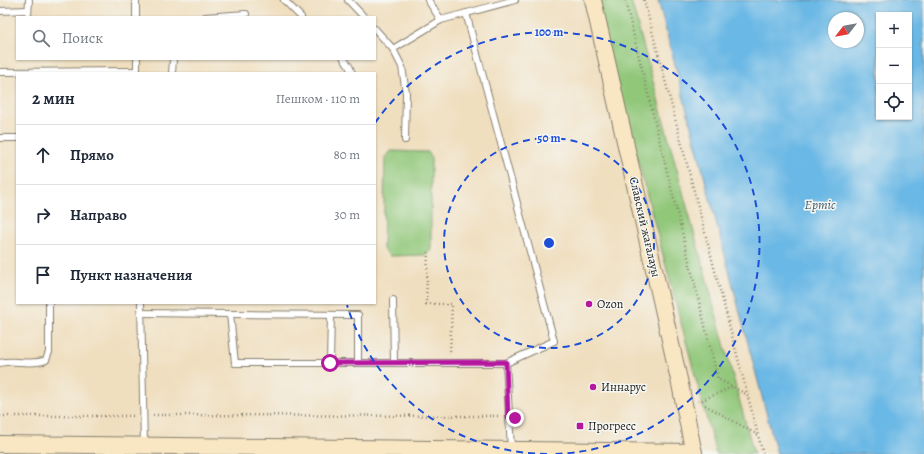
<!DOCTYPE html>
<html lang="ru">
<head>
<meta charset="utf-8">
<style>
	:root { --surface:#fff; --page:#f6f6f7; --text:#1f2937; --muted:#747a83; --line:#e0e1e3 }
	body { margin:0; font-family:Alegreya,serif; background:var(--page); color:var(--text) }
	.controls { position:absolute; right:12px; top:12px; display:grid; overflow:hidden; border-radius:0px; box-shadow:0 1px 3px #0004 }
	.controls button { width:36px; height:36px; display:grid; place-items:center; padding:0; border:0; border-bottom:1px solid var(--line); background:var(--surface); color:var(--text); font:20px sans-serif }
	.compass { position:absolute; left:828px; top:12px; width:36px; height:36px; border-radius:50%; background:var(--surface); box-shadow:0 1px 3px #0004; rotate:239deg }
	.stop { position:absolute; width:12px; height:12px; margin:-9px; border:3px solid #b5179e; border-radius:50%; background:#fff }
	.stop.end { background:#b5179e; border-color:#fff; box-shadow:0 1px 4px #0008 }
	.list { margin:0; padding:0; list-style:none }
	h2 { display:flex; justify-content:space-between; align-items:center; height:52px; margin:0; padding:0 16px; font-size:17px }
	h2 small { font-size:13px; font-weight:400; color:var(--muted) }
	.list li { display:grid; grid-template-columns:26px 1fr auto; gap:12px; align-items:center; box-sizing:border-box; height:60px; padding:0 16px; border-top:1px solid var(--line) }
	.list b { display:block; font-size:15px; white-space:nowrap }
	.list em { font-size:13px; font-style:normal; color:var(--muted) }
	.icon { flex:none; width:22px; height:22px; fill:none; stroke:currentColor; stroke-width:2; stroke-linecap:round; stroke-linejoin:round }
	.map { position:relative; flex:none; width:924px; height:454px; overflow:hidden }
	.search { position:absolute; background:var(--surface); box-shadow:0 1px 3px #0004; left:16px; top:16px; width:360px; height:44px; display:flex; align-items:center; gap:10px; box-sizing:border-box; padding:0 14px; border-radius:0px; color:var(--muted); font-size:15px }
	.panel { position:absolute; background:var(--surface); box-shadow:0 1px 3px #0004; left:16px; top:72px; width:360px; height:232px; border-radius:0px }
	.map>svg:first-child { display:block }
</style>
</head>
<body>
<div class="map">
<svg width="924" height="454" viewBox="0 0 924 454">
	<rect width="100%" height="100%" fill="#f6f6f2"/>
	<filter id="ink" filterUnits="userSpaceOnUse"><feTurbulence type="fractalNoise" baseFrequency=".025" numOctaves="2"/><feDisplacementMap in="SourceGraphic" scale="8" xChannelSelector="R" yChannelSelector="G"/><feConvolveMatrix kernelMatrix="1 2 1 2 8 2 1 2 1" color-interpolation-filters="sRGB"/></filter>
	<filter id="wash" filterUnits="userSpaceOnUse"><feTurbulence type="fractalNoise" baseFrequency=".012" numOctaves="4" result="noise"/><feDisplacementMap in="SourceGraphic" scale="16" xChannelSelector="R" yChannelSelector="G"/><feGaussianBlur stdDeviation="0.9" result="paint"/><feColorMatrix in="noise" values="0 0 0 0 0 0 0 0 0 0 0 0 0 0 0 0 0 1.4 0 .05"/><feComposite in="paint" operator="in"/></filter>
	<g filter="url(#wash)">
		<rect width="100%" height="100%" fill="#f0dfbf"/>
		<g fill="#91c779" stroke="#56724a">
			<polygon points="595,0 631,0 754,454 716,454"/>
			<polygon points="391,151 428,152 431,157 431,250 425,255 390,256 383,249 385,157"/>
		</g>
		<path fill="#6ab8e5" stroke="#436a80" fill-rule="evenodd" d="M658 0H924V454H777ZM879 15H909V117H879ZM834 18H858V42H834Z"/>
	</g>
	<g filter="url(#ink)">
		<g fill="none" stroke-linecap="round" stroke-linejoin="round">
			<g stroke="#867e6e" stroke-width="8">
				<g id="lane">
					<polyline points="136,0 136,17"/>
					<polyline points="284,0 301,17"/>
					<polyline points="348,0 364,17"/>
					<polyline points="428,0 441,20"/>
					<polyline points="0,11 28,10"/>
					<polyline points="466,13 554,341 506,363 511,448"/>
					<polyline points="28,17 29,0"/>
					<polyline points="205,17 246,14"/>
					<polyline points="375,29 393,49 441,20 515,0"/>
					<polyline points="393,49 402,67 406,93 405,140"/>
					<polyline points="137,59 137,73"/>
					<polyline points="344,59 349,66 352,73"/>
					<polyline points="0,72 137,71"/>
					<polyline points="172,73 173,59"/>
					<polyline points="0,138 17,138"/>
					<polyline points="393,300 394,363"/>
					<polyline points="141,303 144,446"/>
					<polyline points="141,313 230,314 235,363 506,363"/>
					<polyline points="230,314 358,315 358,363"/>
					<path d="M0 363C15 359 31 366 46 360L49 352V303"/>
					<polyline points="330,363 331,315"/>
				</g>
			</g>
			<g stroke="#867e6e" stroke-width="18">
				<g id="secondary">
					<polyline points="593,0 680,384 694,454"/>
					<polyline points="0,444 694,452"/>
				</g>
			</g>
			<g stroke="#867e6e" stroke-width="2.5" stroke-dasharray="1 3" stroke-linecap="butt">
				<polyline points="625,0 718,379 746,394"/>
				<polyline points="644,0 763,454"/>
				<polyline points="428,252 426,304 452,304 450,354"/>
				<polyline points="698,402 732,387"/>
				<polyline points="705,405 758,435"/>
				<polyline points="153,415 500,416"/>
				<polyline points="0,416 134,416"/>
			</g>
			<use href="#lane" stroke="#fff" stroke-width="6"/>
			<use href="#secondary" stroke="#f9e7c3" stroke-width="16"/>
		</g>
	</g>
	<g fill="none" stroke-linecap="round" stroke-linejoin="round" filter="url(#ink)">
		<polyline stroke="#b5179e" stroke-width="5" points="330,363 506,362 508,417 515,418"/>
	</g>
	<g fill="none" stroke="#1d4ed8" stroke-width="2" stroke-dasharray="7 5">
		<circle cx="549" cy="243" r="105"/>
		<path d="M547 454A211 211 0 0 1 347 305M375 123A211 211 0 1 1 551 454"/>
	</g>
	<g fill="#b5179e" stroke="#f6f6f2" stroke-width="1.5">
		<circle cx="589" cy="304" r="4"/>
		<circle cx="593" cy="387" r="4"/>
		<rect x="576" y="422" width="8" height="8" rx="2"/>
	</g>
	<g text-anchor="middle" stroke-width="3" stroke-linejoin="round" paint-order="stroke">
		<g font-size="12" fill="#1c1c1c" stroke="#f6f6f2">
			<text transform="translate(645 227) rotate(77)" y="4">Славский жағалауы</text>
		</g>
		<g font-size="12" fill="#1c1c1c" stroke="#f6f6f2" text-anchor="start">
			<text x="597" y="308">Ozon</text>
			<text x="601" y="391">Иннарус</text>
			<text x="588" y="430">Прогресс</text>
		</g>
		<g font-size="13" font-style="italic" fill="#3b5a6c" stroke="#f6f6f2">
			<text x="820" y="209">Ертіс</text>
		</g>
	</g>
	<circle cx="549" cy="243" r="6" fill="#1d4ed8" stroke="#f6f6f2" stroke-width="2"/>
	<g font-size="12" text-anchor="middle" font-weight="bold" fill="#1d4ed8" stroke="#f6f6f2" stroke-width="3" stroke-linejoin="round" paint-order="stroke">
		<text x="549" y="36">100 m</text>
		<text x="549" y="142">50 m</text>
	</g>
</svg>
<div class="controls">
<button>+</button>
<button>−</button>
<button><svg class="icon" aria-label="locate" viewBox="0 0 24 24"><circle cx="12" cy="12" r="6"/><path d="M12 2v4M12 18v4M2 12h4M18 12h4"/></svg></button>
</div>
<svg class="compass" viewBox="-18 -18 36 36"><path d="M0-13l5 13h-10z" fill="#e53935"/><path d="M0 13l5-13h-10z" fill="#747a83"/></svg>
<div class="stop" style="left:330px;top:363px"></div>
<div class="stop end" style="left:515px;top:418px"></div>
<div class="search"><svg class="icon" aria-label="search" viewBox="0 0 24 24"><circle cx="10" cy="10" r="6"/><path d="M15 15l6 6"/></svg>Поиск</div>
<section class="panel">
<h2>2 мин<small>Пешком · 110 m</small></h2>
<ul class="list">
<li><svg class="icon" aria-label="ahead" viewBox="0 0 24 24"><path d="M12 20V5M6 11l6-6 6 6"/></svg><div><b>Прямо</b></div><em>80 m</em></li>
<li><svg class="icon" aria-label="right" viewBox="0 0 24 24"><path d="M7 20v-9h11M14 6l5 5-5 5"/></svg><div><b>Направо</b></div><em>30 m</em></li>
<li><svg class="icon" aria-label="arrive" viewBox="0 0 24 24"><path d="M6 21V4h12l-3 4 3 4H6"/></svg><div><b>Пункт назначения</b></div></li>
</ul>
</section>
</div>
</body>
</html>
